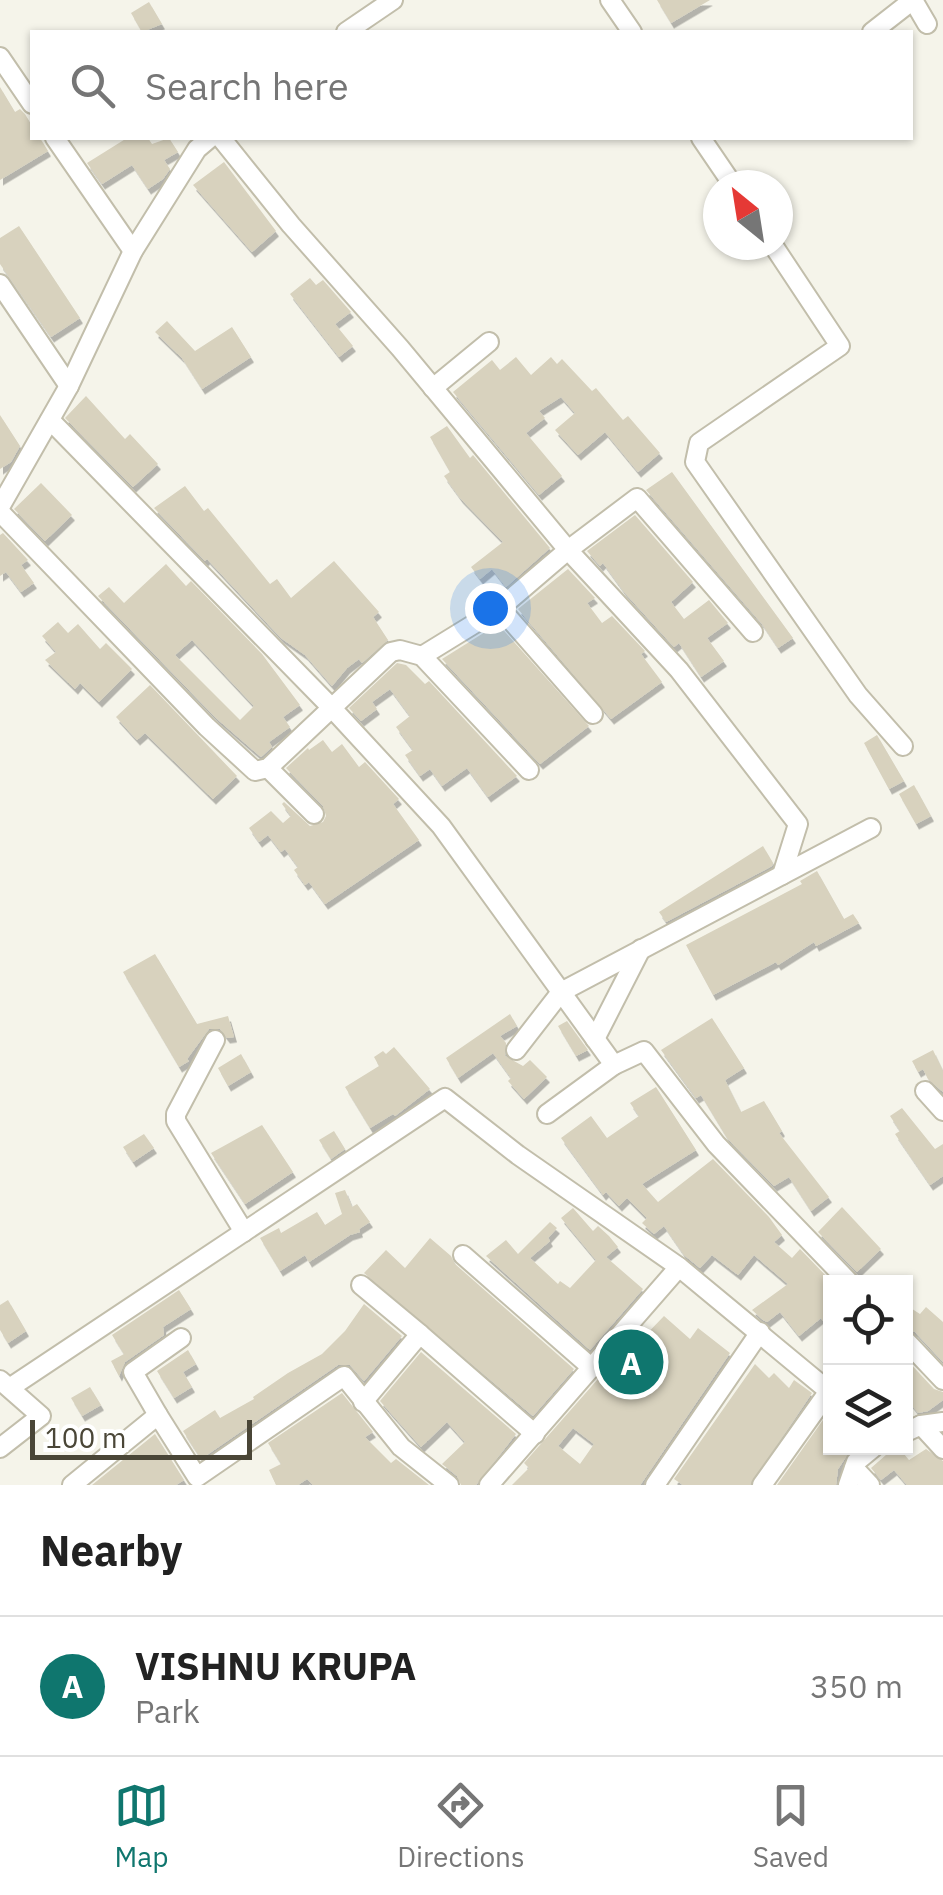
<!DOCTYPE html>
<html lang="en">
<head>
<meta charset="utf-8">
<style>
	:root { --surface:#fff; --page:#f6f6f6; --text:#222; --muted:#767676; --line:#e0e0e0; --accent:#0f766e }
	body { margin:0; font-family:"IBM Plex Sans",sans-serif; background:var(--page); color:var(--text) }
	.controls { position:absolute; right:30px; bottom:30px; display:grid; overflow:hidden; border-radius:0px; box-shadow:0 2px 8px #0004 }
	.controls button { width:90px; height:90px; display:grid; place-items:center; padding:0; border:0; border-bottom:2px solid var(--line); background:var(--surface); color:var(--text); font:50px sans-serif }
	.compass { position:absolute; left:703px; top:170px; width:90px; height:90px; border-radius:50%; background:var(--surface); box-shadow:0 2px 8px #0004; rotate:330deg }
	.scale { position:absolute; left:30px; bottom:25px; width:222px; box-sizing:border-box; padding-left:10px; border:5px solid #4a4637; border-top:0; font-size:28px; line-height:35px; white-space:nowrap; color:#4a4637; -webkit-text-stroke:8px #fff; paint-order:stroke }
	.you { position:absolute; left:490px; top:608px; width:35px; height:35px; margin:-25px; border:8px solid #fff; border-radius:50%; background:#1a73e8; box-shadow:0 0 0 15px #1a73e833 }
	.badge { display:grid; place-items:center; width:65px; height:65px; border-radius:50%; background:var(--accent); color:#fff; font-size:32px; font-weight:700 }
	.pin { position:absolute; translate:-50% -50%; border:5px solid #fff; box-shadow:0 2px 10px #0006 }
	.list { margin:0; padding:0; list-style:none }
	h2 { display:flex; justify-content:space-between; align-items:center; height:130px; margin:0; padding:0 40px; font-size:42px }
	h2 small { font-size:32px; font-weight:400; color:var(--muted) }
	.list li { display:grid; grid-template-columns:65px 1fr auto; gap:30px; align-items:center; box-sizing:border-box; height:140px; padding:0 40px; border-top:2px solid var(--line) }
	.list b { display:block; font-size:38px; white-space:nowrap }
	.list p { margin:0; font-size:32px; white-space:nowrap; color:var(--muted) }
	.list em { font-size:32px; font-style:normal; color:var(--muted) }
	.icon { flex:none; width:55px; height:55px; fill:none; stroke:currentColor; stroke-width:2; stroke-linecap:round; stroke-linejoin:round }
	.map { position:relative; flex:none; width:943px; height:1485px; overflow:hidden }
	.search { position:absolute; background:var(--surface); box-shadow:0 2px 8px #0004; left:30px; right:30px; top:30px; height:110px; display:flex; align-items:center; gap:25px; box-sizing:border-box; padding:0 35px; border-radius:0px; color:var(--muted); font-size:38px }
	.sheet { height:270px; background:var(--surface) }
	nav { display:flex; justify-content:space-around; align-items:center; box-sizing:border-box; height:140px; border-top:2px solid var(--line); background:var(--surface); font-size:28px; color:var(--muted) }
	nav a { display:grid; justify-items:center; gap:5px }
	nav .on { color:var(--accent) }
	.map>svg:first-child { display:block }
</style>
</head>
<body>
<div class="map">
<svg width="943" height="1485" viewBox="0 0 943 1485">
	<defs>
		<filter id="shadow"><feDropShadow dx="3" dy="5.5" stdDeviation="0" flood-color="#0004"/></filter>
	</defs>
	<rect width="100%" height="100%" fill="#f5f4ea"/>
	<g fill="#d8d2be" fill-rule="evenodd" filter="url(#shadow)">
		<polygon points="657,0 710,0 671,23"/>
		<polygon points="149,2 162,24 142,32 131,13"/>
		<polygon points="0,87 15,112 20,109 25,114 32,126 32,138 40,138 48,151 0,180"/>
		<polygon points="127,138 148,138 152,144 169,138 178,152 164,160 170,169 163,179 148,189 132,165 102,184 87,163"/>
		<polygon points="224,162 276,231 252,252 193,185"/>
		<polygon points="19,226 80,318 51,337 0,264 0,238"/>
		<polygon points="310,278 316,285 323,280 351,312 335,324 353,346 339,357 290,294"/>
		<polygon points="167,321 195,351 232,327 251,357 202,389 182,358 155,332"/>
		<polygon points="516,357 531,375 551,357 557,364 562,359 592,391 596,388 623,420 628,416 660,453 638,472 605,432 578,455 555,430 575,413 561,397 539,411 545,418 526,433 562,476 539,495 453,392 492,360 500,370"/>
		<polygon points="86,396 125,439 130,434 158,464 133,487 65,418"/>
		<polygon points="0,415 20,446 11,462 0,469"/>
		<polygon points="447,426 470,458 473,455 550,548 506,587 492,569 480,579 471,567 503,542 460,498 444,476 450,472 430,437"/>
		<polygon points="672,472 793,638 778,648 762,624 646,490"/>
		<polygon points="41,483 72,515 45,541 14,509"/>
		<polygon points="185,486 204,511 208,508 270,584 277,579 291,598 334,561 379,612 373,617 388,640 362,663 359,659 347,668 332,686 305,655 281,638 207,559 205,561 154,508"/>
		<polygon points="635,515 693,582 671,602 684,619 709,600 728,623 707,638 724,661 701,677 679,643 674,647 624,592 603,563 600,566 587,551"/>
		<polygon points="3,533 28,560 21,565 34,583 21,592 6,572 0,576 0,535"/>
		<path d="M166 564 186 586 191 581 262 654 300 705 283 717 290 727 269 742 272 747 261 757 216 718 98 596 109 587 124 603ZM192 640 254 706 240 720 175 655Z"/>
		<polygon points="568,569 595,598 587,603 602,623 612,616 645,651 641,654 662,682 611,719 518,609"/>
		<polygon points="58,622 68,633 78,624 100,649 106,643 132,669 99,702 80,683 75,689 45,660 56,652 42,636"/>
		<polygon points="498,624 589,726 540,764 442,659"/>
		<polygon points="397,663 406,665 425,684 429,681 517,776 488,797 467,768 442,786 430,769 420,776 405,755 413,750 396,727 410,716 390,689 372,702 377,709 361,721 349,708"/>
		<polygon points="150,685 237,776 213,799 145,733 137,740 116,717"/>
		<polygon points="877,735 904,781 889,789 864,743"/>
		<polygon points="323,740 332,752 342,744 359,767 365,762 399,799 393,804 419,840 325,904 309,882 305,885 294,870 298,867 285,849 281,852 268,835 259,842 249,828 271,811 283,823 291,816 282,804 284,802 310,826 323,822 326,816 323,806 286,768 308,748 309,750"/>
		<polygon points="914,785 931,816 916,824 899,794"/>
		<polygon points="763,846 773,863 772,866 666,922 659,912"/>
		<polygon points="817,871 844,919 853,914 859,923 816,946 814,942 778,965 776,962 713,995 686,945 802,884 800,881"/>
		<polygon points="155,954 197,1024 228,1016 234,1037 227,1038 220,1029 209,1029 187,1059 189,1061 179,1067 123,972"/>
		<polygon points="510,1014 517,1026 500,1036 506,1043 505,1056 523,1066 530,1060 547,1077 524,1099 508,1081 511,1078 493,1053 458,1078 446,1058"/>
		<polygon points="712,1018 744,1068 725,1080 741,1112 764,1101 782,1131 779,1133 829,1197 811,1211 789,1177 774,1186 727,1138 701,1095 696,1098 661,1050"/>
		<polygon points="567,1021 588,1050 576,1056 558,1026"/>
		<polygon points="394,1047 430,1089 395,1116 393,1114 370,1128 345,1087 379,1066 374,1057 383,1051 386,1054"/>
		<polygon points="933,1050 943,1071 943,1092 928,1079 923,1069 918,1072 912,1061"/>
		<polygon points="241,1054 251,1072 228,1086 218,1068"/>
		<polygon points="656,1087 696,1150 642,1184 658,1202 713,1159 769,1217 782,1235 774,1242 792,1258 800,1249 832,1282 830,1330 821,1318 799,1336 780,1312 767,1322 763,1320 752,1310 788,1284 754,1255 738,1275 712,1255 700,1268 684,1255 664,1226 654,1234 642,1223 647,1218 627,1198 619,1206 606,1192 603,1195 561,1138 591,1116 607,1138 639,1116 630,1103"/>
		<polygon points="902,1108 935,1149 943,1144 943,1176 930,1185 895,1134 900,1131 890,1116"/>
		<polygon points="262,1125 293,1172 245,1204 211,1153"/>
		<polygon points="334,1131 345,1149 331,1159 319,1140"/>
		<polygon points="144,1134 154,1148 133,1162 123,1147"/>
		<polygon points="345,1190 352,1207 357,1204 370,1222 359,1229 360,1232 350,1235 309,1262 305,1255 280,1271 260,1238 279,1228 281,1233 317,1212 325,1225 342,1214 335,1193"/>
		<polygon points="842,1207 881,1249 857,1272 818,1232"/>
		<polygon points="573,1208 593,1231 598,1226 609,1236 618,1247 606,1257 643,1289 590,1350 486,1256 506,1240 518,1254 550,1222 557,1228 548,1238 550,1241 530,1258 558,1284 560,1281 570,1288 596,1260 561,1218"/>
		<polygon points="430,1238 451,1256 455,1264 574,1369 533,1416 364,1273 386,1250 405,1268"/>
		<polygon points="179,1290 191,1309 163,1327 164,1335 125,1362 119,1376 111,1361 124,1354 112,1335"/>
		<polygon points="8,1300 26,1331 8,1343 0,1330 0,1305"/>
		<polygon points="364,1304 402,1336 364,1381 350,1365 338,1365 201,1459 183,1431 215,1410 220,1418 254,1399 253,1397 288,1373 322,1354 345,1331"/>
		<polygon points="906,1305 920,1314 926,1307 943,1322 943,1362 915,1332 906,1329"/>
		<path d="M664 1316 690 1339 698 1328 730 1353 643 1481 640 1485H512L529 1468 524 1463 613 1362 623 1371 644 1351 637 1344ZM573 1428 594 1444 580 1464 558 1446Z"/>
		<polygon points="188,1350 196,1364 183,1372 192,1387 174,1398 157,1371"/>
		<polygon points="421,1352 516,1434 476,1485 461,1485 457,1476 442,1464 465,1442 447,1422 421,1447 380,1401"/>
		<polygon points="906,1359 934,1389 943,1392 943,1400 928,1411 918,1413 906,1398"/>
		<polygon points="755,1364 769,1378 774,1373 789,1388 794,1380 812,1393 750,1485 683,1485 674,1479"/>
		<polygon points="90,1387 101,1405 82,1416 71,1398"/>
		<polygon points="342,1393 373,1432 365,1437 391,1463 396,1459 429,1485 313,1485 307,1479 298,1485 276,1485 269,1470 281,1464 268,1443"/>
		<polygon points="830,1410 830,1448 852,1448 838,1469 836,1485 777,1485"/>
		<polygon points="155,1434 184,1480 176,1485 92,1485"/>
		<polygon points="894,1448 899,1448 909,1460 926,1449 943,1461 943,1485 907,1485 894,1470 881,1480 871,1468"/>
	</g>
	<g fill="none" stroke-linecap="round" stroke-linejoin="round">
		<g stroke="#c2beab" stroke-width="22">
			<g id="minor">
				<polyline points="610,0 632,32"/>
				<polyline points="913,0 927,24"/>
				<polyline points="346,32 393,0"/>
				<polyline points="872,32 913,0"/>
				<polyline points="0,57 32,104"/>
				<polyline points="55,138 133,251"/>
				<polyline points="221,138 291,225 400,348 568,550 500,608 593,714"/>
				<polyline points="701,138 733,185"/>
				<polyline points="773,245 840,346 699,443 695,462 858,695 903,746"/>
				<polyline points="0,284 69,386"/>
				<polyline points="433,388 489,342"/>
				<polyline points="50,420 330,706 441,826 614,1065 644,1051 716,1144 849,1282"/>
				<polyline points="0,507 69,386 133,251 197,149 210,138"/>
				<polyline points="0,512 207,727 255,771 268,768 391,652 400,650 422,656 529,770"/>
				<polyline points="753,632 637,498 568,550 679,670 798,824 782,875"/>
				<polyline points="422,656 500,608"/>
				<polyline points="268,768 314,814"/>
				<polyline points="595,1039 641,949"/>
				<polyline points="215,1040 176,1114 176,1121 244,1232"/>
				<polyline points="516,1050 561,992 871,828"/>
				<polyline points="925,1091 943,1111"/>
				<polyline points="547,1114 614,1065"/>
				<polyline points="463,1255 592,1368"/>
				<polyline points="361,1285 420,1334"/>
				<polyline points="906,1341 943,1380"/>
				<polyline points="0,1380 41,1416 0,1448"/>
				<polyline points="11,1387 445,1098 518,1155 679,1267 830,1392"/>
				<polyline points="363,1402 420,1334 535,1434"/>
				<polyline points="158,1415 133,1372 181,1338"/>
				<polyline points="921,1425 943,1449"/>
				<polyline points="906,1432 921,1425 943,1422"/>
				<polyline points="854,1468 870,1485"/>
				<polyline points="72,1485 158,1415 197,1477 344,1376 401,1447 449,1485"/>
				<polyline points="489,1485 679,1267"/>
				<polyline points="655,1485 760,1332"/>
				<polyline points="762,1485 829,1391"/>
				<polyline points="848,1485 856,1462 873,1448"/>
			</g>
		</g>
		<use href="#minor" stroke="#fff" stroke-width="18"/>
	</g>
</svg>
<div class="controls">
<button><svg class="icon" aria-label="locate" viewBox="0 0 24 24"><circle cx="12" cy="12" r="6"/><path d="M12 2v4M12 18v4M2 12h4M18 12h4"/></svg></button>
<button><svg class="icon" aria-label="layers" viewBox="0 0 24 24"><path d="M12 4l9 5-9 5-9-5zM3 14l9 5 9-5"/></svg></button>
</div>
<svg class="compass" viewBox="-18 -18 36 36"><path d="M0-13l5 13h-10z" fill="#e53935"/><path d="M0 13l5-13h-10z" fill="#767676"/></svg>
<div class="scale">100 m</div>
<div class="you"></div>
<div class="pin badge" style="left:631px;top:1362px">A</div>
<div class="search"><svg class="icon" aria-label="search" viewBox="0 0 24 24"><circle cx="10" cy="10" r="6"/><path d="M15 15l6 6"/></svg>Search here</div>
</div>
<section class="sheet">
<h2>Nearby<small></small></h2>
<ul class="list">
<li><span class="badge">A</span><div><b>VISHNU KRUPA</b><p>Park</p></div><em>350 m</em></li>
</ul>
</section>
<nav>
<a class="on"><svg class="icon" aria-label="map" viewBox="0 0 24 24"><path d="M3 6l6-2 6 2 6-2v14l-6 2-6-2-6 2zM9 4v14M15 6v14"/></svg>Map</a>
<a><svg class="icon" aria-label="directions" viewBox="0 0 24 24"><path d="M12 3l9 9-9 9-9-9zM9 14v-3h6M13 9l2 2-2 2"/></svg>Directions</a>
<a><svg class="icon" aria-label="saved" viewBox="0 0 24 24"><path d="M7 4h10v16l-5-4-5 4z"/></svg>Saved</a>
</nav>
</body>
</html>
